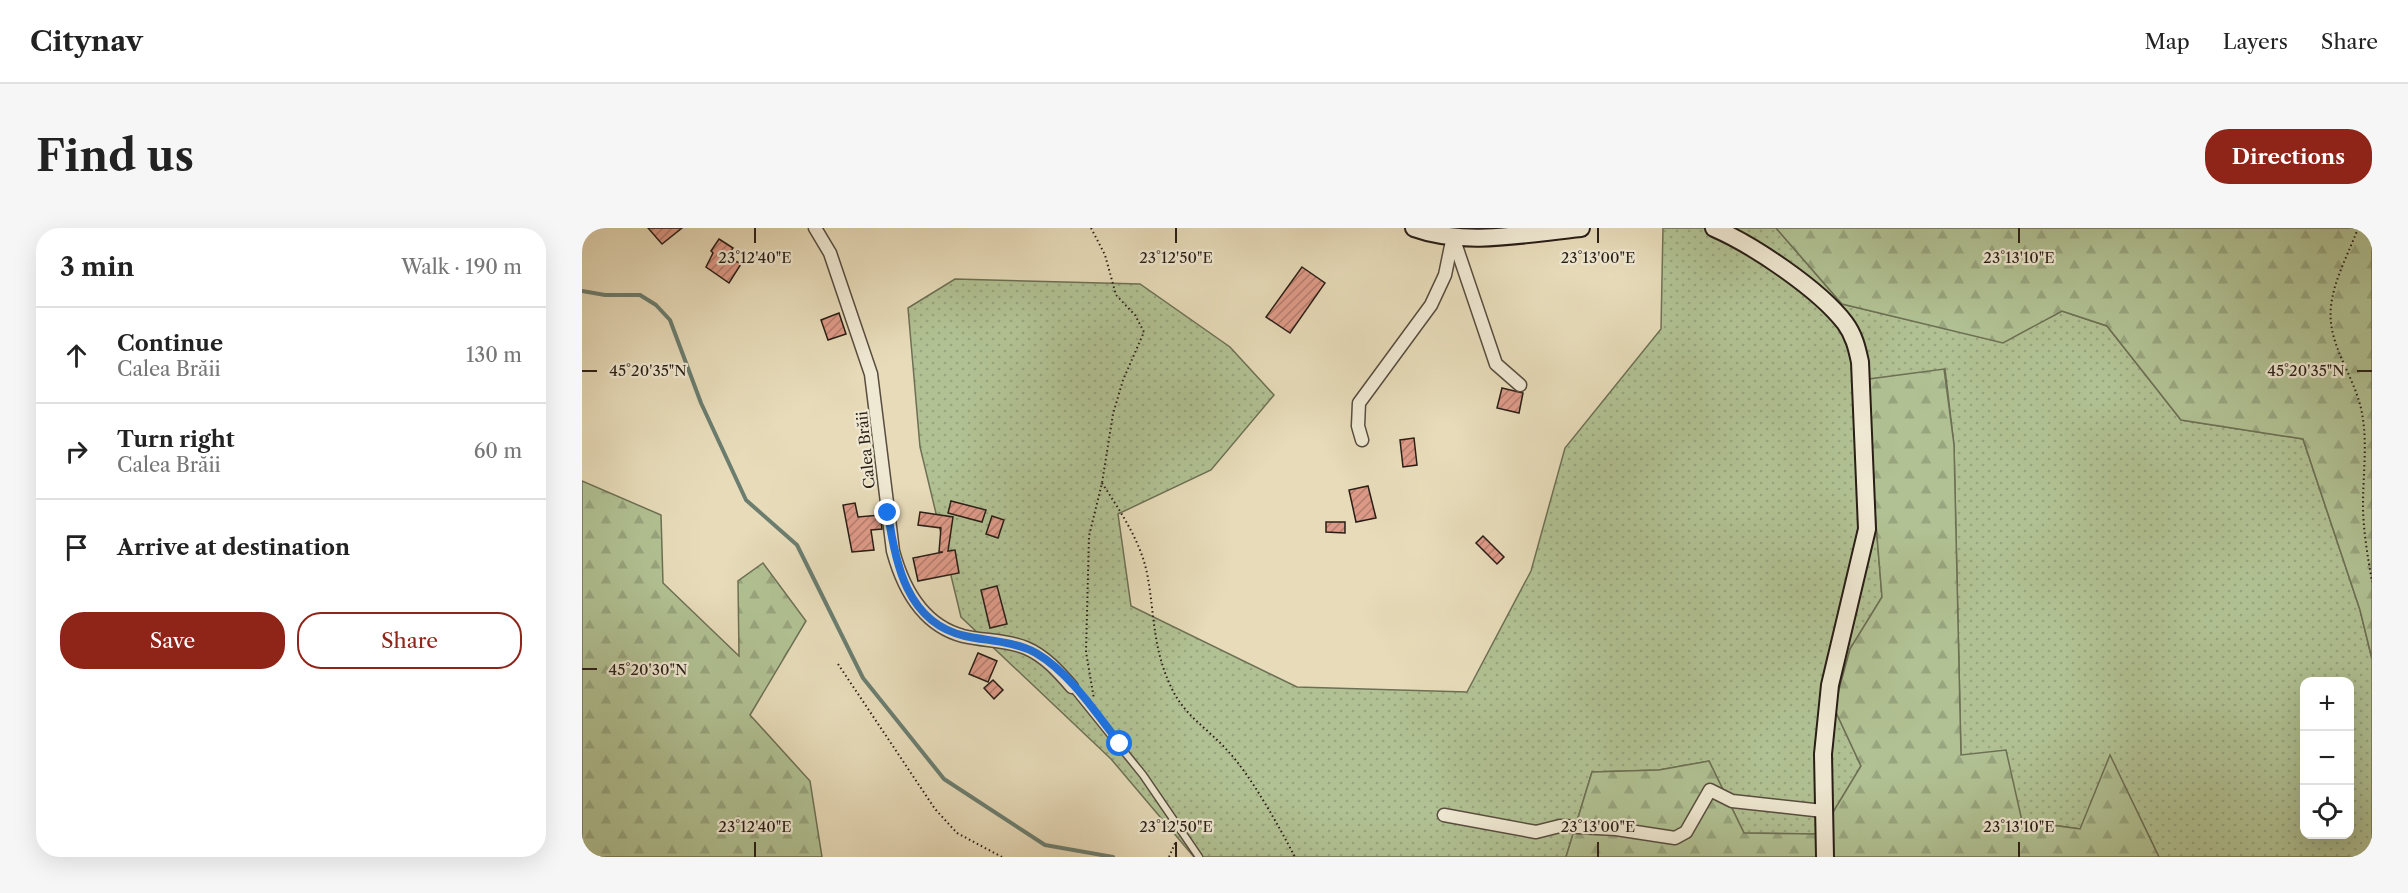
<!DOCTYPE html>
<html lang="en">
<head>
<meta charset="utf-8">
<style>
	:root { --surface:#fff; --page:#f6f6f6; --text:#222; --muted:#767676; --line:#e0e0e0; --accent:#8f2418 }
	body { margin:0; font-family:"Libre Caslon Text",serif; background:var(--page); color:var(--text) }
	.controls { position:absolute; right:18px; bottom:18px; display:grid; overflow:hidden; border-radius:12px; box-shadow:0 6px 24px #0002 }
	.controls button { width:54px; height:54px; display:grid; place-items:center; padding:0; border:0; border-bottom:2px solid var(--line); background:var(--surface); color:var(--text); font:30px sans-serif }
	.stop { position:absolute; width:18px; height:18px; margin:-14px; border:4px solid #1a73e8; border-radius:50%; background:#fff }
	.stop.end { background:#1a73e8; border-color:#fff; box-shadow:0 2px 6px #0008 }
	.list { margin:0; padding:0; list-style:none }
	h2 { display:flex; justify-content:space-between; align-items:center; height:78px; margin:0; padding:0 24px; font-size:26px }
	h2 small { font-size:20px; font-weight:400; color:var(--muted) }
	.list li { display:grid; grid-template-columns:39px 1fr auto; gap:18px; align-items:center; box-sizing:border-box; height:96px; padding:0 24px; border-top:2px solid var(--line) }
	.list b { display:block; font-size:22px; white-space:nowrap }
	.list p { margin:0; font-size:20px; white-space:nowrap; color:var(--muted) }
	.list em { font-size:20px; font-style:normal; color:var(--muted) }
	.actions { display:flex; gap:12px; padding:18px 24px }
	.actions a { flex:1; padding:14px 0; border:2px solid var(--accent); border-radius:24px; text-align:center; font-size:21px; color:var(--accent) }
	.actions .main { background:var(--accent); color:#fff }
	.icon { flex:none; width:33px; height:33px; fill:none; stroke:currentColor; stroke-width:2; stroke-linecap:round; stroke-linejoin:round }
	.map { position:relative; flex:none; width:1790px; height:629px; overflow:hidden; border-radius:24px }
	header { display:flex; align-items:center; gap:36px; box-sizing:border-box; height:84px; padding:0 30px; background:var(--surface); border-bottom:2px solid var(--line) }
	header strong { font-size:28px }
	nav { display:flex; gap:33px; margin-inline-start:auto; font-size:21px }
	.intro { display:flex; align-items:center; justify-content:space-between; box-sizing:border-box; height:144px; padding:0 36px }
	h1 { margin:0; font-size:42px }
	.button { padding:15px 27px; border-radius:24px; background:var(--accent); color:#fff; font-size:21px; font-weight:700 }
	main { display:flex; gap:36px; padding:0 36px }
	aside { flex:1; background:var(--surface); border-radius:24px; box-shadow:0 6px 24px #0002 }
	.map>svg:first-child { display:block }
</style>
</head>
<body>
<header>
<strong>Citynav</strong>
<nav><a>Map</a><a>Layers</a><a>Share</a></nav>
</header>
<div class="intro"><h1>Find us</h1><a class="button">Directions</a></div>
<main>
<aside>
<h2>3 min<small>Walk · 190 m</small></h2>
<ul class="list">
<li><svg class="icon" aria-label="ahead" viewBox="0 0 24 24"><path d="M12 20V5M6 11l6-6 6 6"/></svg><div><b>Continue</b><p>Calea Brăii</p></div><em>130 m</em></li>
<li><svg class="icon" aria-label="right" viewBox="0 0 24 24"><path d="M7 20v-9h11M14 6l5 5-5 5"/></svg><div><b>Turn right</b><p>Calea Brăii</p></div><em>60 m</em></li>
<li><svg class="icon" aria-label="arrive" viewBox="0 0 24 24"><path d="M6 21V4h12l-3 4 3 4H6"/></svg><div><b>Arrive at destination</b></div></li>
</ul>
<div class="actions"><a class="main">Save</a><a>Share</a></div>
</aside>
<div class="map">
<svg width="1790" height="629" viewBox="0 0 1790 629">
	<defs>
		<pattern id="grass-dots" width="8" height="8" patternUnits="userSpaceOnUse" patternTransform="scale(1.5)"><rect width="8" height="8" fill="#b1c193"/><path d="M2 2h.1M6 6h.1" fill="none" stroke="#98a57e" stroke-width="1.8" stroke-linecap="round"/></pattern>
		<pattern id="forest-firs" width="22" height="20" patternUnits="userSpaceOnUse" patternTransform="scale(1.5)"><rect width="22" height="20" fill="#b1c193"/><path d="M5 1l3.5 6h-7zM16 11l3.5 6h-7z" fill="#98a57e"/></pattern>
		<pattern id="building-hatch" width="6" height="6" patternUnits="userSpaceOnUse" patternTransform="scale(1.5)"><rect width="6" height="6" fill="#de9a88"/><path d="M-1 1l2-2M0 6l6-6M5 7l2-2" fill="none" stroke="#b47d6e"/></pattern>
	</defs>
	<rect width="100%" height="100%" fill="#e7dbb9"/>
	<filter id="stains"><feTurbulence type="fractalNoise" baseFrequency=".00333" numOctaves="4"/><feColorMatrix values="0 0 0 0 .2 0 0 0 0 .09 0 0 0 0 .02 0 0 0 .5 -.17"/></filter>
	<radialGradient id="worn" r=".72"><stop offset=".6" stop-color="#630" stop-opacity="0"/><stop offset="1" stop-color="#630" stop-opacity=".3"/></radialGradient>
	<path fill="url(#grass-dots)" stroke="#6d7054" stroke-width="1.5" fill-rule="evenodd" d="M1081 0H1194L1260 76 1421 114 1480 83 1525 98 1599 192 1721 211 1778 382 1790 431V629H1577L1528 528 1499 601 1440 593 1379 527 1372 217 1363 141 1289 235 1300 369 1268 421 1252 480 1279 538 1238 606 1162 605 1127 533 1077 542 1010 544 984 629H612L529 531 379 389 338 219 326 80 373 51 558 56 648 119 692 167 629 242 536 286 549 378 715 459 885 464 949 343 983 220 1079 101ZM1722 454H1768V606H1722Z"/>
	<g fill="url(#forest-firs)" stroke="#6d7054" stroke-width="1.5">
		<polygon points="1194,0 1790,0 1790,431 1778,382 1721,211 1599,192 1525,98 1480,83 1421,115 1260,76"/>
		<polygon points="1362,141 1372,217 1379,527 1424,522 1440,593 1498,601 1528,527 1577,629 984,629 1010,544 1077,542 1127,533 1162,605 1238,606 1279,538 1252,480 1268,421 1300,369 1289,235 1287,151"/>
		<polygon points="0,253 79,287 81,355 157,428 156,353 181,335 224,393 168,487 228,553 240,629 0,629"/>
	</g>
	<g fill="none" stroke-linecap="round" stroke-linejoin="round">
		<polyline stroke="#6b7d6f" stroke-width="4" points="0,63 23,67 58,67 74,77 88,92 119,175 164,272 215,317 281,450 362,551 463,617 531,629"/>
	</g>
	<g fill="url(#building-hatch)" stroke="#291e16" stroke-width="1.5">
		<polygon points="66,0 100,0 80,16"/>
		<polygon points="137,11 151,20 145,28 159,36 147,55 124,39 131,25 129,23"/>
		<polygon points="720,39 743,55 708,105 684,89"/>
		<polygon points="257,85 264,106 246,112 239,92"/>
		<polygon points="920,160 941,165 937,185 915,180"/>
		<polygon points="832,210 835,237 821,239 818,212"/>
		<polygon points="786,258 794,290 774,294 767,262"/>
		<polygon points="369,273 404,282 400,294 366,285"/>
		<polygon points="273,275 276,289 298,287 300,301 289,302 292,322 270,324 261,277"/>
		<polygon points="338,284 371,289 366,323 373,322 377,345 336,353 331,330 361,324 357,324 359,300 336,297"/>
		<polygon points="410,288 422,292 416,310 404,306"/>
		<polygon points="744,294 763,294 763,305 744,304"/>
		<polygon points="901,308 922,329 915,336 894,315"/>
		<polygon points="415,358 425,396 408,400 399,362"/>
		<polygon points="396,425 415,433 406,454 387,446"/>
		<polygon points="411,452 421,462 412,471 402,460"/>
	</g>
	<g fill="none" stroke-linecap="round" stroke-linejoin="round">
		<g stroke="#584d3f" stroke-width="9">
			<polyline id="service" points="490,459 561,547 617,629"/>
		</g>
		<g stroke="#584d3f" stroke-width="15">
			<g id="minor">
				<path d="M233 0 248 25 289 146 311 323C321 360 340 397 381 408 402 413 425 412 444 420 463 428 477 444 490 459"/>
				<polyline points="872,12 914,136 938,157"/>
				<polyline points="780,212 776,198 777,175 849,77 863,47 871,8"/>
				<polyline points="862,587 954,604 978,598 1034,601 1093,610 1104,604 1128,562 1150,573 1241,583"/>
			</g>
		</g>
		<g stroke="#291e16" stroke-width="20">
			<g id="secondary">
				<path d="M832 0C884 19 946 5 999 0"/>
				<path d="M1132 0C1171 17 1237 61 1263 95 1272 107 1275 120 1278 134L1285 301 1248 457 1241 526 1243 629"/>
			</g>
		</g>
		<g stroke="#291e16" stroke-width="2" stroke-dasharray="1.5 3" stroke-linecap="butt">
			<polyline points="509,0 523,27 534,67 553,87 562,104 541,152 531,186 520,255 507,308 504,424 512,471"/>
			<path d="M1776 0C1767 25 1752 51 1749 78 1745 113 1767 140 1777 173 1787 206 1781 243 1781 277 1781 302 1786 330 1790 354"/>
			<path d="M520 255C538 283 558 312 565 345 573 387 570 420 590 461 603 488 625 500 644 521 669 547 696 597 713 629"/>
			<polyline points="256,436 353,581 375,605 420,629"/>
			<polyline points="587,629 594,613"/>
		</g>
		<use href="#service" stroke="#efe8d2" stroke-width="6"/>
		<use href="#minor" stroke="#efe8d2" stroke-width="12"/>
		<use href="#secondary" stroke="#efe8d2" stroke-width="16"/>
	</g>
	<g fill="none" stroke-linecap="round" stroke-linejoin="round">
		<path stroke="#1a73e8" stroke-width="8" d="M306 285C313 335 325 395 383 408 406 413 432 413 454 425 488 445 514 485 538 516"/>
	</g>
	<path fill="none" stroke="#291e16" stroke-width="2" d="M173 0V15M594 0V15M1016 0V15M1437 0V15M0 143H15M1775 143H1790M0 441H15M173 614V629M594 614V629M1016 614V629M1437 614V629"/>
	<g text-anchor="middle" stroke-width="4.5" stroke-linejoin="round" paint-order="stroke">
		<g font-size="15" fill="#291e16" stroke="#efe8d2">
			<text transform="translate(284 222) rotate(-96)" y="5">Calea Brăii</text>
		</g>
	</g>
	<g font-size="15" text-anchor="middle" fill="#291e16" stroke="#efe8d2" stroke-width="4.5" stroke-linejoin="round" paint-order="stroke">
		<text x="173" y="35">23°12'40"E</text>
		<text x="594" y="35">23°12'50"E</text>
		<text x="1016" y="35">23°13'00"E</text>
		<text x="1437" y="35">23°13'10"E</text>
		<text x="66" y="148">45°20'35"N</text>
		<text x="1724" y="148">45°20'35"N</text>
		<text x="66" y="447">45°20'30"N</text>
		<text x="173" y="604">23°12'40"E</text>
		<text x="594" y="604">23°12'50"E</text>
		<text x="1016" y="604">23°13'00"E</text>
		<text x="1437" y="604">23°13'10"E</text>
	</g>
	<rect width="100%" height="100%" filter="url(#stains)"/>
	<rect width="100%" height="100%" fill="url(#worn)"/>
</svg>
<div class="controls">
<button>+</button>
<button>−</button>
<button><svg class="icon" aria-label="locate" viewBox="0 0 24 24"><circle cx="12" cy="12" r="6"/><path d="M12 2v4M12 18v4M2 12h4M18 12h4"/></svg></button>
</div>
<div class="stop" style="left:538px;top:516px"></div>
<div class="stop end" style="left:306px;top:285px"></div>
</div>
</main>
</body>
</html>
